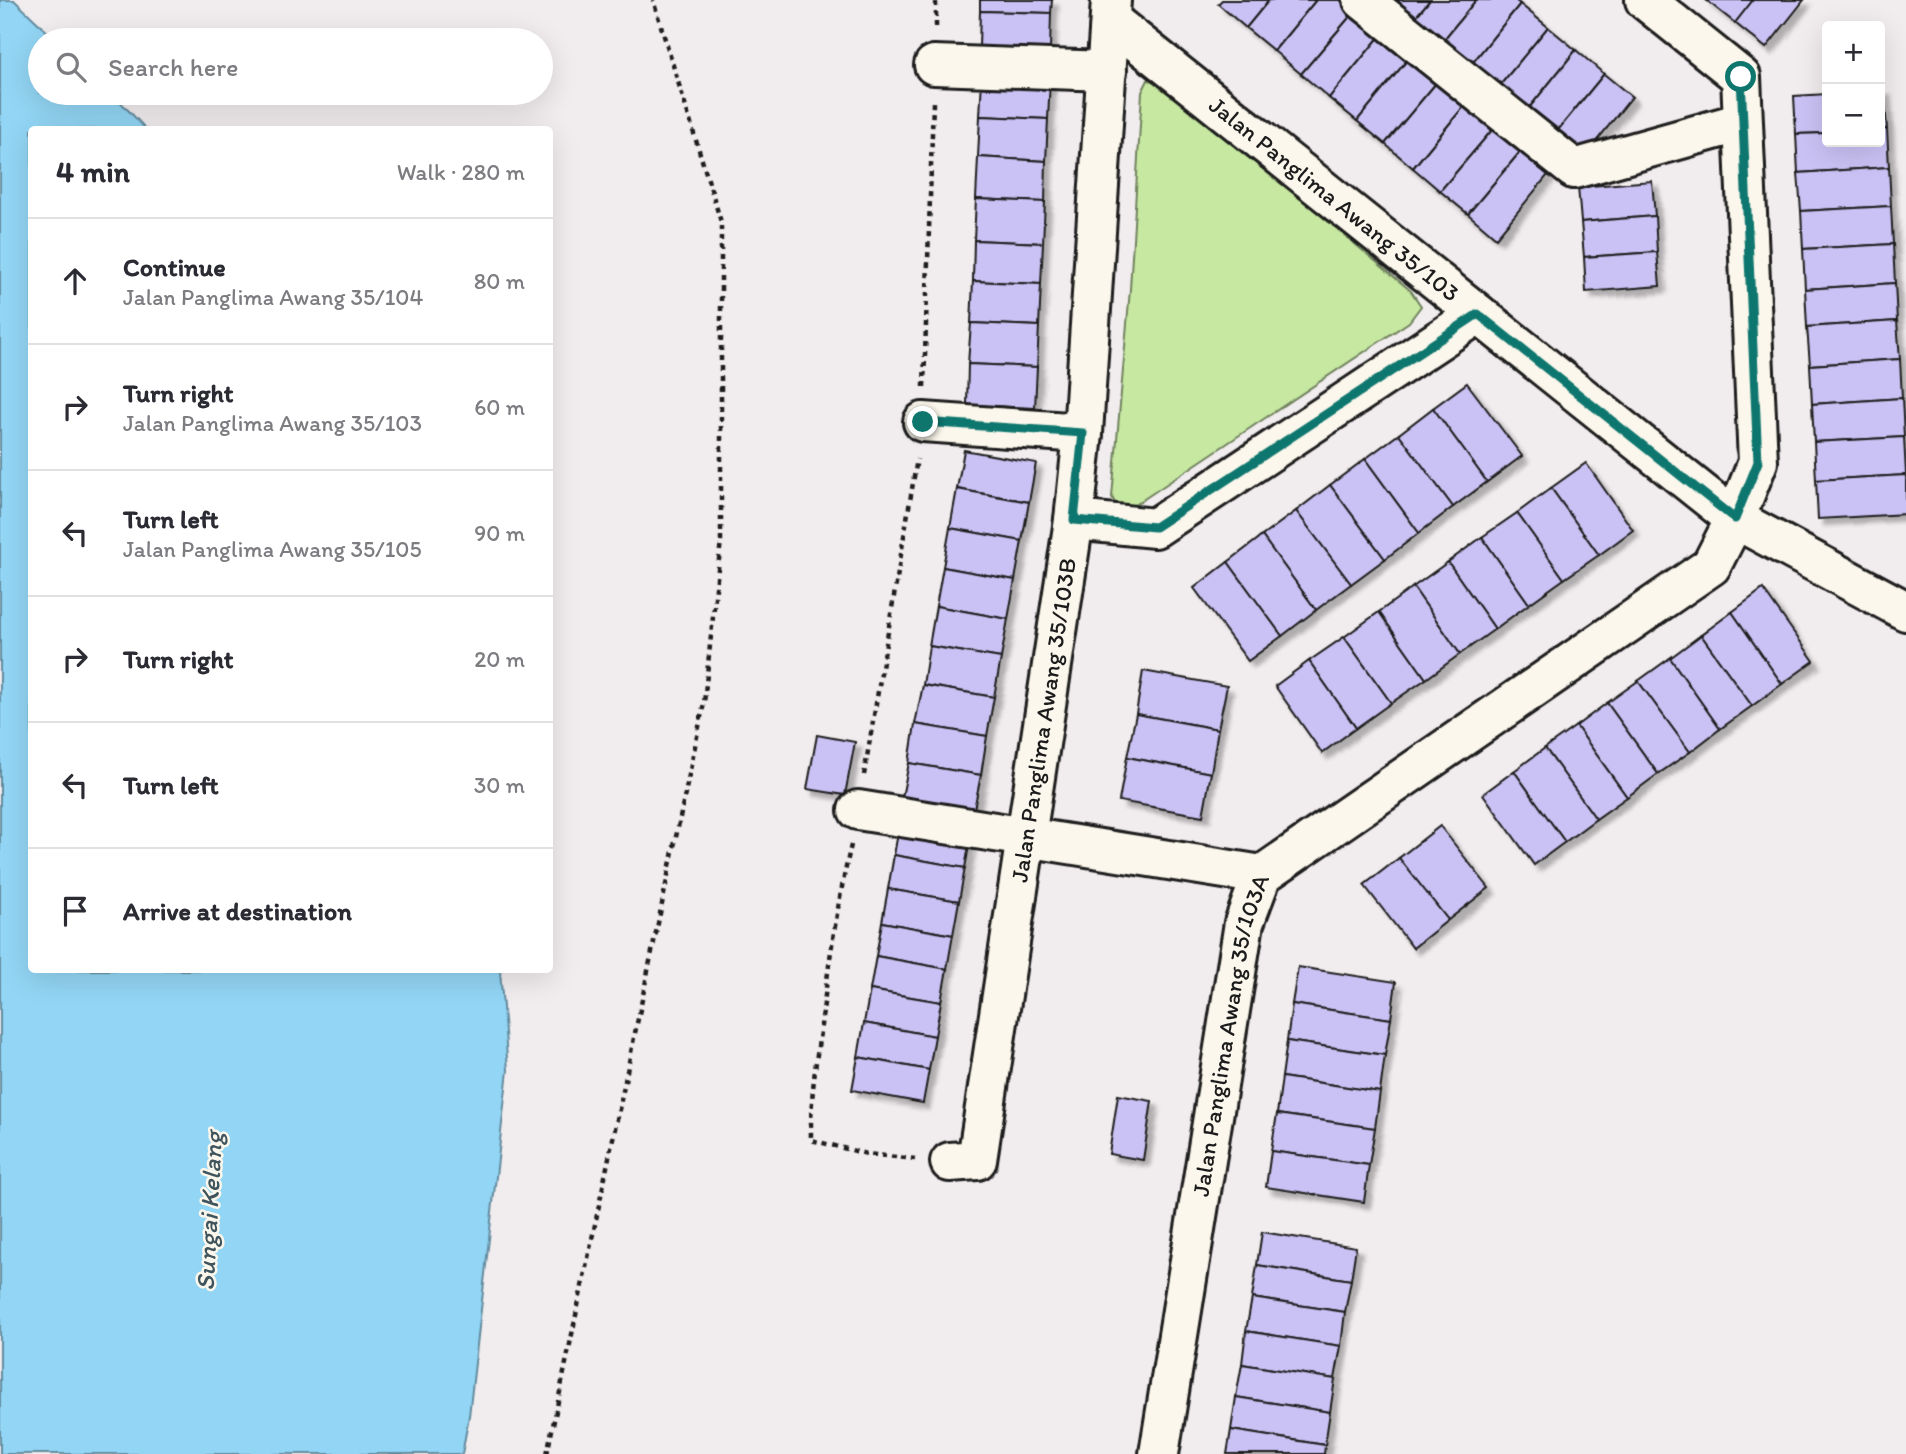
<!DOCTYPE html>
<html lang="en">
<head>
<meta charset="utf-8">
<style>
	:root { --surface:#fff; --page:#f2f2f3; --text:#2b2b33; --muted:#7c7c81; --line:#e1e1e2 }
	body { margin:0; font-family:Itim,sans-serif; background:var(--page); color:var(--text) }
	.controls { position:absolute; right:21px; top:21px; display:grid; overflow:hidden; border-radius:7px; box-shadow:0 7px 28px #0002 }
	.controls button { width:63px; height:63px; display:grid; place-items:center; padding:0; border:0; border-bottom:2px solid var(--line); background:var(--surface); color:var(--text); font:35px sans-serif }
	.stop { position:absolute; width:21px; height:21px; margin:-16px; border:5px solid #0f766e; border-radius:50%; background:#fff }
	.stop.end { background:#0f766e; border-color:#fff; box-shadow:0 2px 7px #0008 }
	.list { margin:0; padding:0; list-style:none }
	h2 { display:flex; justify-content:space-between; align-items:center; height:91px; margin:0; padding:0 28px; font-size:30px }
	h2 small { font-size:23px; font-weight:400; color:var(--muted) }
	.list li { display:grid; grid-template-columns:46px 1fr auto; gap:21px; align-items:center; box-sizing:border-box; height:126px; padding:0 28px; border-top:2px solid var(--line) }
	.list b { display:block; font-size:26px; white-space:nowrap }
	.list p { margin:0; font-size:23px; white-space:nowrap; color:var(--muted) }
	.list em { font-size:23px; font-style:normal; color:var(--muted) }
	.icon { flex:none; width:38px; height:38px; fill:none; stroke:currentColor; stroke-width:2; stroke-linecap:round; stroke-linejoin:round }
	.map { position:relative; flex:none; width:1906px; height:1454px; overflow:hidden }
	.search { position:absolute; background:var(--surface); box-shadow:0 7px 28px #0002; left:28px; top:28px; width:525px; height:77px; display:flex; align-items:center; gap:18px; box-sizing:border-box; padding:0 24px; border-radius:38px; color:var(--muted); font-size:26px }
	.panel { position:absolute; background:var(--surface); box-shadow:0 7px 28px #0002; left:28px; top:126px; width:525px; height:847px; border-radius:7px }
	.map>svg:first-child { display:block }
</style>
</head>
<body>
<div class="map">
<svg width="1906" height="1454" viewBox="0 0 1906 1454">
	<defs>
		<filter id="shadow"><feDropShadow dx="6" dy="6" stdDeviation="2" flood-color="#0004"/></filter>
	</defs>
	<rect width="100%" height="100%" fill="#f1ecee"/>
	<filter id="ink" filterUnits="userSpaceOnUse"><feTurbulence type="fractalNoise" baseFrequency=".0143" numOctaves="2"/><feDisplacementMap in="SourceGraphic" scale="14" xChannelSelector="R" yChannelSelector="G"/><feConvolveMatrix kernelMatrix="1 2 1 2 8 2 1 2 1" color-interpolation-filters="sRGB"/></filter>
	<g filter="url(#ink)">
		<polygon fill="#c6e8a1" stroke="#71825e" stroke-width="2" points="1148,80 1163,83 1411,291 1421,306 1409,322 1129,509 1117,508 1112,497 1130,289 1142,92"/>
		<polygon fill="#92d5f4" stroke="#638b9e" stroke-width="2" points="0,0 14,0 56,40 40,40 40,93 112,93 146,129 32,130 32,970 500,970 508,1070 469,1416 462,1454 0,1454"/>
		<g fill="#cac2f4" stroke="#1c1c1c" stroke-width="2" filter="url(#shadow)">
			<polygon points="980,0 1052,0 1051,13 980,11"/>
			<polygon points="1222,0 1269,0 1246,28 1218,4"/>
			<polygon points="1269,0 1316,0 1274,51 1246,28"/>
			<polygon points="1316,0 1340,0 1354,12 1301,74 1274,51"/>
			<polygon points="1389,0 1430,0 1413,20"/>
			<polygon points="1430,0 1476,0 1441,43 1413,20"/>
			<polygon points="1476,0 1515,0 1520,4 1470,66 1441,43"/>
			<polygon points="1706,0 1753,0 1735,23"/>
			<polygon points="1753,0 1804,0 1766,48 1735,23"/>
			<polygon points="1520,4 1548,27 1497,89 1470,66"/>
			<polygon points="980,11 1051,13 1050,50 979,48"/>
			<polygon points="1354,12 1381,35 1329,98 1301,74"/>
			<polygon points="1548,27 1576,50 1525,113 1497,89"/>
			<polygon points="1381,35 1409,58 1357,121 1329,98"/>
			<polygon points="1576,50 1604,74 1554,135 1525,113"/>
			<polygon points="1409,58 1437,82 1385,144 1357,121"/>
			<polygon points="1604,74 1632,97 1582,159 1554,135"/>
			<polygon points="982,79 1050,80 1048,119 980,116"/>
			<polygon points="1437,82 1465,105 1413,168 1385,144"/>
			<polygon points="1880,90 1884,90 1887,129 1880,130"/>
			<polygon points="1827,94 1827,133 1796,134 1794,96"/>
			<polygon points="1465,105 1493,129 1440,191 1413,168"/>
			<polygon points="980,116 1048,119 1046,161 978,157"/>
			<polygon points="1493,129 1520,152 1468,214 1440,191"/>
			<polygon points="1887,129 1889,167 1798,173 1796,134 1827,133 1827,142 1880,142 1880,130"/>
			<polygon points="1520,152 1548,175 1496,238 1468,214"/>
			<polygon points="978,157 1046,161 1045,202 976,199"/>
			<polygon points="1889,167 1891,206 1801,211 1798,173"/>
			<polygon points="1652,181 1655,216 1581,222 1578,187"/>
			<polygon points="976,199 1045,202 1043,243 974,240"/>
			<polygon points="1891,206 1893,244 1803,249 1801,211"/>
			<polygon points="1655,216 1657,252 1584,257 1581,222"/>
			<polygon points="974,240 1043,243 1041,284 973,281"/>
			<polygon points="1893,244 1895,283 1805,289 1803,249"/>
			<polygon points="1657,252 1660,286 1586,292 1584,257"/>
			<polygon points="973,281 1041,284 1039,326 971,323"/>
			<polygon points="1895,283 1897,321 1807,327 1805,289"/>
			<polygon points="1897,321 1900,359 1810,365 1807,327"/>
			<polygon points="971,323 1039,326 1037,367 968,364"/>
			<polygon points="1900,359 1902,398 1812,404 1810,365"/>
			<polygon points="968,364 1037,367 1035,408 967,405"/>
			<polygon points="1467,383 1522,456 1487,482 1433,408"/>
			<polygon points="1902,398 1904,437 1814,442 1812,404"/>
			<polygon points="1433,408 1487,482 1453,507 1399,434"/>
			<polygon points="1399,434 1453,507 1419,533 1365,459"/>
			<polygon points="1904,437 1906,475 1816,480 1814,442"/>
			<polygon points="964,450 1036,463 1029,502 957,489"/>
			<polygon points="1365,459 1419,533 1385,559 1330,485"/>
			<polygon points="1586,463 1633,530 1599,555 1551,488"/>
			<polygon points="1906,475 1906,514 1818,519 1816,480"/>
			<polygon points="1330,485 1385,559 1351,584 1296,511"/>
			<polygon points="1551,488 1599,555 1564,579 1517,513"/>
			<polygon points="957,489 1029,502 1022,541 950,528"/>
			<polygon points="1296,511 1351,584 1316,610 1262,536"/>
			<polygon points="1517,513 1564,579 1529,604 1482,537"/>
			<polygon points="950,528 1022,541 1015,580 943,567"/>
			<polygon points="1262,536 1316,610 1282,636 1228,562"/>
			<polygon points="1482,537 1529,604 1495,629 1448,562"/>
			<polygon points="1228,562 1282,636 1248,661 1194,588"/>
			<polygon points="1448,562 1495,629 1460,654 1413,587"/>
			<polygon points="943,567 1015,580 1008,619 936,606"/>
			<polygon points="1413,587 1460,654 1426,679 1379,612"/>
			<polygon points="1763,589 1814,661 1782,684 1732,612"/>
			<polygon points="936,606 1008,619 1001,658 929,646"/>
			<polygon points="1379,612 1426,679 1391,703 1344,637"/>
			<polygon points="1732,612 1782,684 1752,706 1701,635"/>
			<polygon points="1701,635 1752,706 1720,729 1670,658"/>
			<polygon points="1344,637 1391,703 1356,728 1309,661"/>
			<polygon points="929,646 1001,658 994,697 923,685"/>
			<polygon points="1670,658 1720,729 1690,752 1638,681"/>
			<polygon points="1309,661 1356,728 1322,753 1275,686"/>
			<polygon points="1143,671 1227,686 1218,729 1136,714"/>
			<polygon points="1638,681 1690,752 1658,774 1607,703"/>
			<polygon points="923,685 994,697 987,736 915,724"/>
			<polygon points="1607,703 1658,774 1627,797 1576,726"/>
			<polygon points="1136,714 1218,729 1211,773 1127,757"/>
			<polygon points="915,724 987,736 981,775 909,763"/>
			<polygon points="1576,726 1627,797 1596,819 1545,748"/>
			<polygon points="817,735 855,742 845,795 807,789"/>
			<polygon points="1545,748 1596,819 1565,842 1514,771"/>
			<polygon points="1127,757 1211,773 1203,816 1119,801"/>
			<polygon points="909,763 981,775 973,814 901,802"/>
			<polygon points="1514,771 1565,842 1534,865 1483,794"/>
			<polygon points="900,822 971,835 965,868 894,855"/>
			<polygon points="1440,826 1489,888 1448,920 1399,858"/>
			<polygon points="894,855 965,868 959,901 888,889"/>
			<polygon points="1399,858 1448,920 1413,948 1364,885"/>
			<polygon points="888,889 959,901 953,935 882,922"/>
			<polygon points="882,922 953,935 947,969 876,956"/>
			<polygon points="876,956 947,969 941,1002 870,990"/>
			<polygon points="1298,967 1396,982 1391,1019 1292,1004"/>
			<polygon points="870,990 941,1002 935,1036 864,1023"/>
			<polygon points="1292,1004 1391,1019 1385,1055 1287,1041"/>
			<polygon points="864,1023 935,1036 929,1070 858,1057"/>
			<polygon points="1287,1041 1385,1055 1380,1092 1282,1077"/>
			<polygon points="858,1057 929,1070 923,1103 852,1090"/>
			<polygon points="1282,1077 1380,1092 1375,1128 1277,1114"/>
			<polygon points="1118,1095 1152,1101 1143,1160 1109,1154"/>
			<polygon points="1277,1114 1375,1128 1369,1165 1271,1151"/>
			<polygon points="1271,1151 1369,1165 1364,1202 1266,1187"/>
			<polygon points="1262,1232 1356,1247 1351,1280 1257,1265"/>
			<polygon points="1257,1265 1351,1280 1345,1312 1252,1298"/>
			<polygon points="1252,1298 1345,1312 1341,1346 1246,1331"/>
			<polygon points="1246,1331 1341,1346 1335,1379 1242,1364"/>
			<polygon points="1242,1364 1335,1379 1330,1412 1236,1397"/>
			<polygon points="1236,1397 1330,1412 1325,1445 1231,1430"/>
			<polygon points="1231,1430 1325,1445 1324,1454 1227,1454"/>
		</g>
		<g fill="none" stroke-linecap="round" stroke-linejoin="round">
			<g stroke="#1c1c1c" stroke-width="44">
				<g id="minor">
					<polyline points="1363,0 1574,169 1742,122"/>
					<path id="s1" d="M1110 20 1735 519 1906 611"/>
					<polyline points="934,65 1107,71"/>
					<polyline points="923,422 1083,433"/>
					<polyline points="1074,520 1155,528 1478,314"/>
					<polyline points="858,810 1262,875"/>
					<path id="s2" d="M950 1162 977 1160 1074 520 1083 433 1111 0"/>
					<path id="s3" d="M1159 1454 1244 923 1262 875 1711 566 1735 519 1758 462 1741 77 1645 0"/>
				</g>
			</g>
			<g stroke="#1c1c1c" stroke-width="4.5" stroke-dasharray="5 5" stroke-linecap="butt">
				<polyline points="936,27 936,0"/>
				<polyline points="924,387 933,102"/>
				<polyline points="864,775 917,459"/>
				<path d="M851 845C838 900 830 955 823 1011 817 1054 810 1097 811 1140L867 1154 915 1159"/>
				<polyline points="547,1454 704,703 721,540 721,222 653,0"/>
			</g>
			<use href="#minor" stroke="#fbf7ec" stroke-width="38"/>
		</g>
	</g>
	<g fill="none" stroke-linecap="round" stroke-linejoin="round" filter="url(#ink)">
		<polyline stroke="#0f766e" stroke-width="9" points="923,422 1083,433 1074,520 1155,527 1478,314 1735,519 1758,462 1741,77"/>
	</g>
	<g text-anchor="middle" stroke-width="5" stroke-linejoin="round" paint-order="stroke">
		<g font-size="24" fill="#1c1c1c" stroke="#fbf7ec">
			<text dy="8" stroke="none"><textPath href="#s1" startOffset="287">Jalan Panglima Awang 35/103</textPath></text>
			<text dy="8" stroke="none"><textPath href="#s2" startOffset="472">Jalan Panglima Awang 35/103B</textPath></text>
			<text dy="8" stroke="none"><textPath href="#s3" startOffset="425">Jalan Panglima Awang 35/103A</textPath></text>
		</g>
		<g font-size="26" font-style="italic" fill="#3f545d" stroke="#fbf7ec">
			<text transform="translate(209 1211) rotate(-87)" y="9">Sungai Kelang</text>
		</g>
	</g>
</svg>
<div class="controls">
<button>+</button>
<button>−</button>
</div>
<div class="stop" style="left:1741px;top:77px"></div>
<div class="stop end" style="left:923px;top:422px"></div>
<div class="search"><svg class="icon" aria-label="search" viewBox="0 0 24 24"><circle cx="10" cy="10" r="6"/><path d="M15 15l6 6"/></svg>Search here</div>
<section class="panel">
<h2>4 min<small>Walk · 280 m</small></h2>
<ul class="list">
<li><svg class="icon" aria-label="ahead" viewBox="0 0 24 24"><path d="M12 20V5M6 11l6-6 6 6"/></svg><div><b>Continue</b><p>Jalan Panglima Awang 35/104</p></div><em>80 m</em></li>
<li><svg class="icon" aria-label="right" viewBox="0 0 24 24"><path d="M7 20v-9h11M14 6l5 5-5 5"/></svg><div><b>Turn right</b><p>Jalan Panglima Awang 35/103</p></div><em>60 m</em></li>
<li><svg class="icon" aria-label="left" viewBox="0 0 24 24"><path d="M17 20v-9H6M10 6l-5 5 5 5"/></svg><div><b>Turn left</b><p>Jalan Panglima Awang 35/105</p></div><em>90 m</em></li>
<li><svg class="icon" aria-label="right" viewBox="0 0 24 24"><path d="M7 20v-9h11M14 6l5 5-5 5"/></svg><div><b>Turn right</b></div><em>20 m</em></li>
<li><svg class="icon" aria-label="left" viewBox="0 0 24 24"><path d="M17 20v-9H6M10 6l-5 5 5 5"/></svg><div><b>Turn left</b></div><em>30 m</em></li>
<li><svg class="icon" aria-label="arrive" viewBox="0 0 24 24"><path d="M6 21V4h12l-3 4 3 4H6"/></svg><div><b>Arrive at destination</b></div></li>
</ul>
</section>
</div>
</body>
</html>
